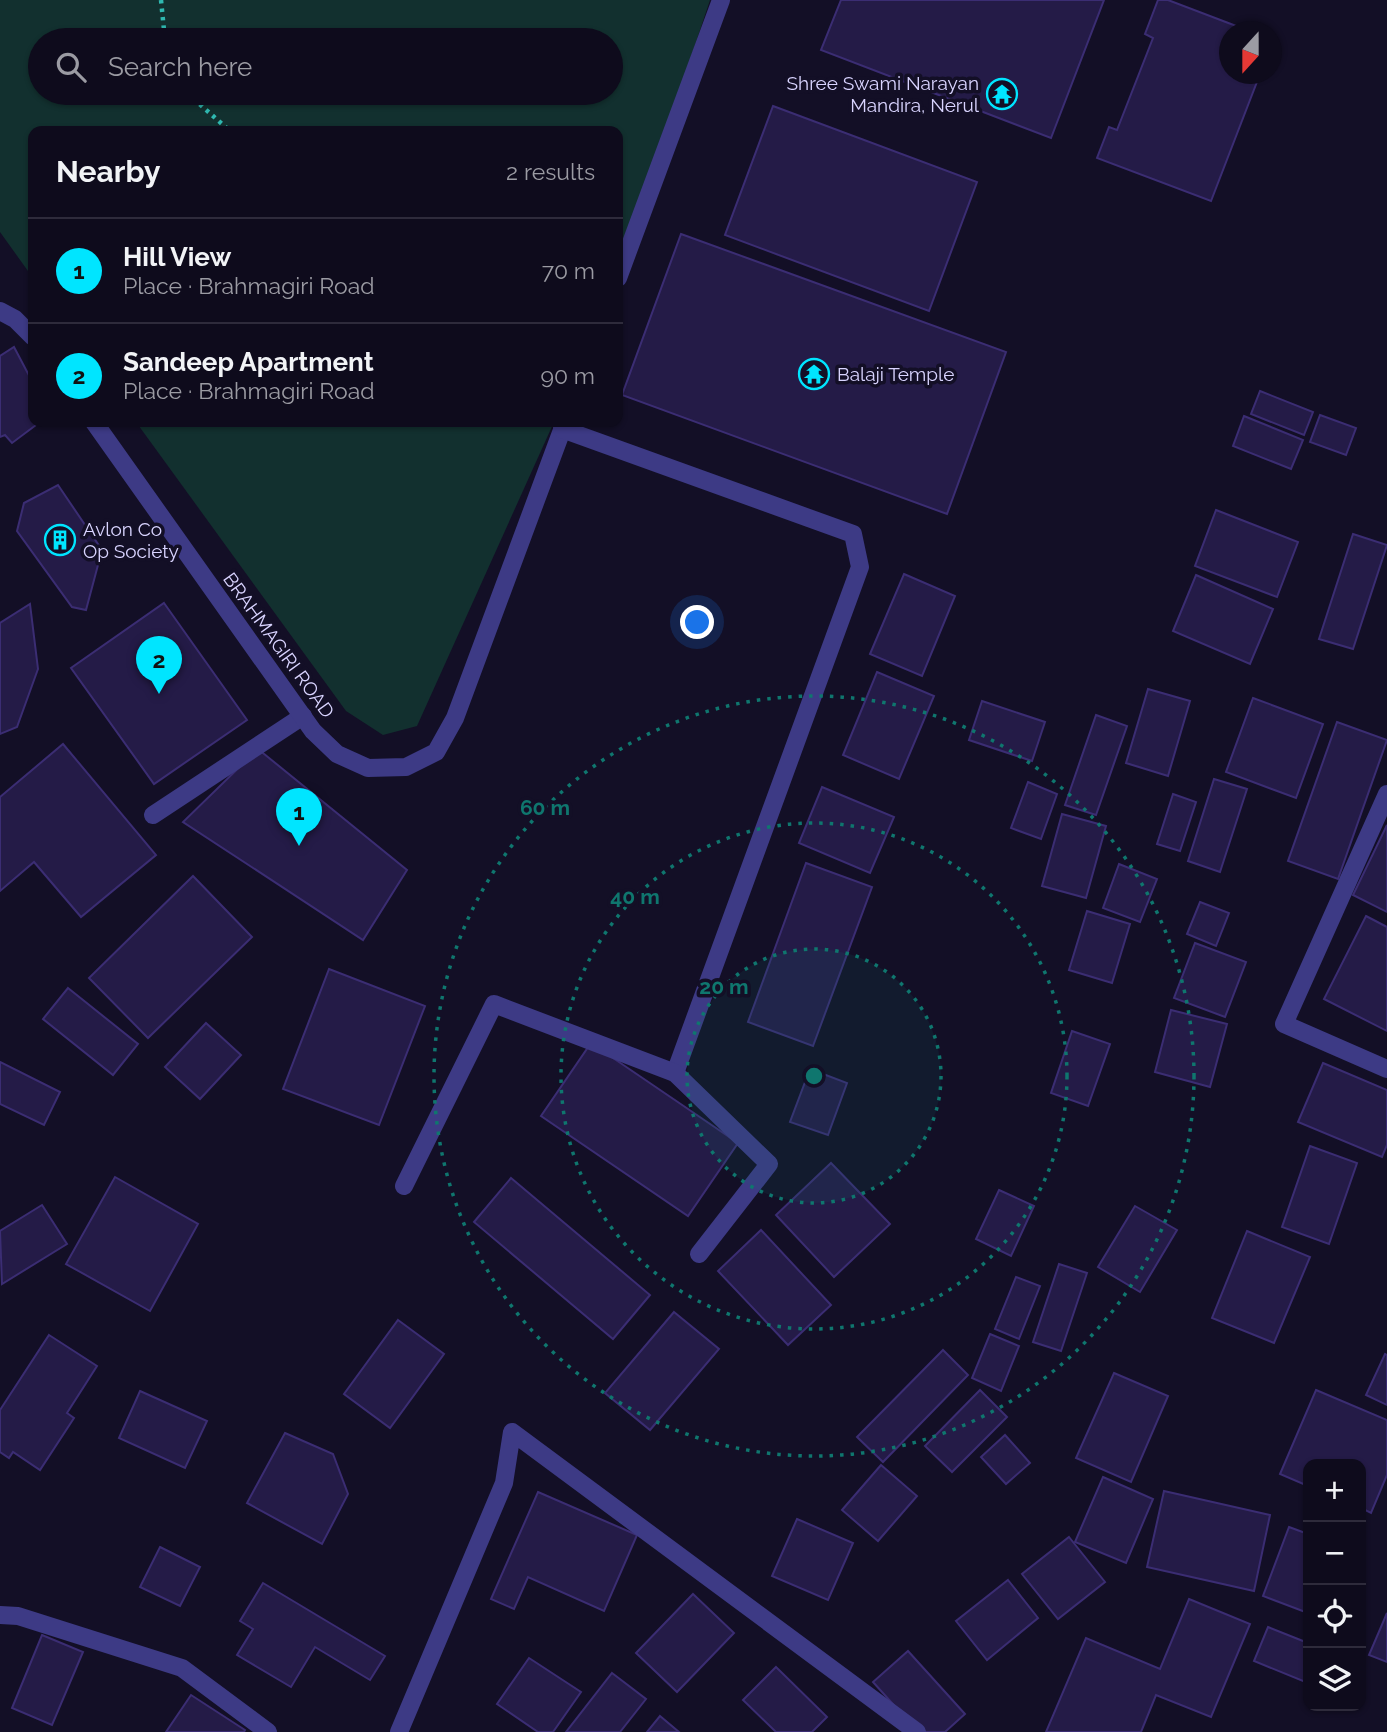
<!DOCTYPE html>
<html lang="en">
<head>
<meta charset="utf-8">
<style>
	:root { --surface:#0e0b1c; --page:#1c1929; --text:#f1f3f6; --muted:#9b9ba3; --line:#2e2b3b; --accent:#00e5ff }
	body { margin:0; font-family:Raleway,sans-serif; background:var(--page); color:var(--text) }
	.controls { position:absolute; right:21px; bottom:21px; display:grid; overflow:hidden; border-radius:14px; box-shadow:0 2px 5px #0004 }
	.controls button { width:63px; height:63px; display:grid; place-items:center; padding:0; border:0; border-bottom:2px solid var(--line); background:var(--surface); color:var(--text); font:35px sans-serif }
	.compass { position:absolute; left:1219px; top:21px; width:63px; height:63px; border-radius:50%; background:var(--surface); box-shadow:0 2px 5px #0004; rotate:201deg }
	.you { position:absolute; left:698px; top:623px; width:24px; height:24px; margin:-18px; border:5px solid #fff; border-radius:50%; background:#1a73e8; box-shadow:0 0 0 10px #1a73e833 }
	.badge { display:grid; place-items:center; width:46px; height:46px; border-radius:50%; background:var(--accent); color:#111; font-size:23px; font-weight:700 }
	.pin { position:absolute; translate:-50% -58px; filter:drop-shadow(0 2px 4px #0008) }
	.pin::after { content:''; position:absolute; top:37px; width:24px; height:21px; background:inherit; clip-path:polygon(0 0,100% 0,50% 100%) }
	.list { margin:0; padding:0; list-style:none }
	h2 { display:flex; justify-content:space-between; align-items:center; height:91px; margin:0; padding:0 28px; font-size:30px }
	h2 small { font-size:23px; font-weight:400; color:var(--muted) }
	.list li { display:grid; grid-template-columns:46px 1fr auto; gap:21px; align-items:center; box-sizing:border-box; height:105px; padding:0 28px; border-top:2px solid var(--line) }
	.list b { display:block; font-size:26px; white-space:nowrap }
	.list p { margin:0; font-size:23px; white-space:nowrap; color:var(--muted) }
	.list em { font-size:23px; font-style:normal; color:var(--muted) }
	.icon { flex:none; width:38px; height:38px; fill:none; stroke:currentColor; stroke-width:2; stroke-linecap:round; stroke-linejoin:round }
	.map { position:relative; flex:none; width:1387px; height:1732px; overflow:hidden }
	.search { position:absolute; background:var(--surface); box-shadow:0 2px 5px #0004; left:28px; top:28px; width:595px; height:77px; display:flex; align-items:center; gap:18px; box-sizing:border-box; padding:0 24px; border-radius:38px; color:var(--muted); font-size:26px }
	.panel { position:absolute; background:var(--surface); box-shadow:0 2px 5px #0004; left:28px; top:126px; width:595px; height:301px; border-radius:14px }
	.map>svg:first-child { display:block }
</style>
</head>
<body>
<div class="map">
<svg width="1387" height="1732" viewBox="0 0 1387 1732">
	<rect width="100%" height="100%" fill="#130f26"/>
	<g fill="#12302f" fill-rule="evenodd">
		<path d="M0 0H710L618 276V131H33V278L0 232ZM40 40H611V93H40Z"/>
		<polygon points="136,422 554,422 417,726 383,735 346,711"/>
	</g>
	<g fill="#241b47" stroke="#3b2d73" stroke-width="2">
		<polygon points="841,0 1104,0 1051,138 821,50"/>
		<polygon points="1158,0 1168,0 1252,32 1230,32 1230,74 1260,74 1211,201 1097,158 1109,127 1117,130 1153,38 1145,34"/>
		<polygon points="773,106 977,182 929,311 725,235"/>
		<polygon points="681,234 1006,352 947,514 622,395"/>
		<polygon points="14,347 33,383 33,422 40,422 12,443 5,435 0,437 0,356"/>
		<polygon points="1260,391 1313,412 1304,435 1251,414"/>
		<polygon points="1320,415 1356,428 1346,455 1310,442"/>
		<polygon points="1244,416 1303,440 1291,469 1233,446"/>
		<polygon points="58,485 102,550 86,610 72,607 17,531 24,503"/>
		<polygon points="1216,510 1298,542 1277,597 1195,566"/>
		<polygon points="1353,534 1387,545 1353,649 1319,639"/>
		<polygon points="904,574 955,596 922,676 870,654"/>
		<polygon points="1196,575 1273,609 1250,664 1173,631"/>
		<polygon points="164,603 247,720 154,784 71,668"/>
		<polygon points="30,604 38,669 17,727 0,734 0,623"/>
		<polygon points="877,672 934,696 899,779 843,755"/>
		<polygon points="1148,689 1190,701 1168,776 1126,763"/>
		<polygon points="1253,698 1323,724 1296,798 1226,772"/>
		<polygon points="982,701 1045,722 1032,761 969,740"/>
		<polygon points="1096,715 1127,726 1096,815 1065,805"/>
		<polygon points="1337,722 1387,740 1338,879 1288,861"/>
		<polygon points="63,744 156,855 81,917 34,862 0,891 0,797"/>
		<polygon points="258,749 407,870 363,940 183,822"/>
		<polygon points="1214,779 1247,789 1220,872 1188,861"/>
		<polygon points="1028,782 1057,794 1041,839 1011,828"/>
		<polygon points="822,787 894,817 870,873 799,843"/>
		<polygon points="1173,794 1196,802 1180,851 1157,844"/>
		<polygon points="1062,814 1106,826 1086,898 1042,886"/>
		<polygon points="1387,825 1387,912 1353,895"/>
		<polygon points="806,863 872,887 813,1046 748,1022"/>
		<polygon points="1119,864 1157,879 1140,922 1103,908"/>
		<polygon points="193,876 252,937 148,1038 89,978"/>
		<polygon points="1200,902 1229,913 1216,946 1187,934"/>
		<polygon points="1087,911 1130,924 1112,983 1069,970"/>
		<polygon points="1366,916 1387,927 1387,1031 1324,999"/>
		<polygon points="1195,943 1246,962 1225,1017 1174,998"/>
		<polygon points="329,969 425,1006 379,1125 283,1089"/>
		<polygon points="68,988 138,1044 113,1075 43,1019"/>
		<polygon points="1171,1010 1227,1024 1210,1087 1155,1072"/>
		<polygon points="206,1023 241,1055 200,1099 165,1067"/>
		<polygon points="1072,1031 1110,1044 1088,1106 1051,1093"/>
		<polygon points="591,1043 738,1143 688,1216 541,1116"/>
		<polygon points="0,1062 60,1092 44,1125 0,1104"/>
		<polygon points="1323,1063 1387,1090 1387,1145 1382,1157 1298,1122"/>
		<polygon points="810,1069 847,1083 828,1135 790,1122"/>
		<polygon points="1310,1146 1357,1163 1329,1244 1282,1227"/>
		<polygon points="831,1163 890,1224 834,1277 776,1215"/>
		<polygon points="115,1177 198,1224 150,1311 66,1264"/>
		<polygon points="511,1178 650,1295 613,1339 474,1222"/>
		<polygon points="999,1190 1034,1206 1011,1256 976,1239"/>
		<polygon points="42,1205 67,1244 2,1284 0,1231"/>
		<polygon points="1135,1206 1177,1230 1140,1292 1098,1267"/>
		<polygon points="761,1230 831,1305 788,1345 718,1271"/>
		<polygon points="1247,1231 1310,1257 1274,1343 1212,1318"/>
		<polygon points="1059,1264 1087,1273 1061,1351 1033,1342"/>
		<polygon points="1016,1277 1040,1286 1019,1339 995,1329"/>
		<polygon points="674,1312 719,1349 650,1430 605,1393"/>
		<polygon points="398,1320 444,1354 390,1428 344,1394"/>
		<polygon points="990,1334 1019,1346 1001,1391 972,1378"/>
		<polygon points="49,1335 97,1366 67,1413 74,1418 40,1470 13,1452 9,1458 0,1452 0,1410"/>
		<polygon points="943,1350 968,1375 883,1462 857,1437"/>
		<polygon points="1385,1354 1387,1355 1387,1405 1366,1395"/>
		<polygon points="1114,1373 1168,1396 1131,1482 1076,1458"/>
		<polygon points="980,1390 1007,1417 952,1472 925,1446"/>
		<polygon points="1316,1390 1387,1420 1387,1475 1371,1513 1361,1508 1361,1464 1308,1464 1308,1486 1280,1474"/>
		<polygon points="140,1391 207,1421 185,1468 119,1438"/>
		<polygon points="285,1433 333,1454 348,1494 322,1544 247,1503"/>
		<polygon points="1005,1435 1030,1463 1006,1484 981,1457"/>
		<polygon points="881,1465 917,1496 878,1541 842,1510"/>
		<polygon points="1103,1477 1153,1499 1126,1563 1075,1542"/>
		<polygon points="1164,1491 1270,1515 1254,1591 1147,1567"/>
		<polygon points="538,1492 637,1535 604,1611 528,1577 514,1609 491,1599"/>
		<polygon points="797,1519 853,1543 828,1600 772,1576"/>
		<polygon points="1289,1527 1308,1534 1308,1613 1263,1596"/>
		<polygon points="1069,1537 1105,1582 1058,1619 1022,1574"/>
		<polygon points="160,1547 200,1567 180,1606 140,1587"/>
		<polygon points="1008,1580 1038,1618 987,1660 956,1621"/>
		<polygon points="263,1583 385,1656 370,1680 315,1647 291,1687 237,1655 253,1629 240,1621"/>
		<polygon points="693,1594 734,1633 677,1692 636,1653"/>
		<polygon points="1189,1599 1250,1624 1211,1717 1156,1695 1141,1732 1046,1732 1086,1638 1160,1669"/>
		<polygon points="1387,1613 1387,1662 1369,1655"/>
		<polygon points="1268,1627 1308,1643 1308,1683 1254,1661"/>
		<polygon points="42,1635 83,1652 52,1725 12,1708"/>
		<polygon points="908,1651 965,1714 945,1732 918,1732 873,1682"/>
		<polygon points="529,1658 581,1692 553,1732 538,1732 497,1704"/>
		<polygon points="776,1667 827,1717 812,1732 776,1732 743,1700"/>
		<polygon points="612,1673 646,1699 620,1732 566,1732"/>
		<polygon points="191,1695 245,1730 244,1732 166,1732"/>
		<polygon points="660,1716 679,1732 647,1732"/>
	</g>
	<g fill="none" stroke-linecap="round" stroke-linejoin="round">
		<g stroke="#2fb8b0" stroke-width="4.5" stroke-dasharray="3.5 5" stroke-linecap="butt">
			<polyline points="161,0 165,40"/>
			<polyline points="187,93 230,131"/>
		</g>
		<polyline stroke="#3d3a85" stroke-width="18" points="153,815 303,716"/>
		<g stroke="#3d3a85" stroke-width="18">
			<polyline points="618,278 721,0"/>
			<polyline points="0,311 15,319 33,337"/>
			<polyline points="94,422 313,731 337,754 368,768 406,767 436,752 455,718 565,422"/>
			<polyline points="562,429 853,534 860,567 675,1073"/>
			<polyline points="1387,794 1284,1024 1387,1069"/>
			<polyline points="404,1186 494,1004 675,1073 769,1164 699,1254"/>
			<polyline points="0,1615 18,1616 182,1668 268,1732"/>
			<polyline points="399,1732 504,1483 512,1432 917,1732"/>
		</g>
	</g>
	<circle cx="814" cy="1076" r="127" fill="#0f766e" fill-opacity=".12"/>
	<g fill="none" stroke="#0f766e" stroke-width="3.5" stroke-dasharray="3.5 7">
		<circle cx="814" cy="1076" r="127"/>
		<circle cx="814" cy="1076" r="253"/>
		<circle cx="814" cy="1076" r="380"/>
	</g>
	<defs>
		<g id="temple-ring" transform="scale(1.575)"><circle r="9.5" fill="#130f26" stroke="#00e5ff" stroke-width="1.5"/><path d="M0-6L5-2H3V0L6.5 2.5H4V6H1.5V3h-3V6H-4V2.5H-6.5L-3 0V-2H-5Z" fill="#00e5ff"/></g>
		<g id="building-ring" transform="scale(1.575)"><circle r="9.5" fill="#130f26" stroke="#00e5ff" stroke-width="1.5"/><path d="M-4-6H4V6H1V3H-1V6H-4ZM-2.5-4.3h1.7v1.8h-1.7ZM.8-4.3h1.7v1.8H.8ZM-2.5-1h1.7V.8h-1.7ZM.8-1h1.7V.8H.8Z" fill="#00e5ff"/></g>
	</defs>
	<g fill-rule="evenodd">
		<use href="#temple-ring" x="1002" y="94"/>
		<use href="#temple-ring" x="814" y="374"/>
		<use href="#building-ring" x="60" y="540"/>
	</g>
	<g text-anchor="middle" stroke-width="7" stroke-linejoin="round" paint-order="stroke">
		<g font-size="19" fill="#d9d4ff" stroke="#130f26" text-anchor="start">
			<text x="979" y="90" text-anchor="end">Shree Swami Narayan<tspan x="979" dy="22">Mandira, Nerul</tspan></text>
			<text x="837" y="381">Balaji Temple</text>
			<text x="83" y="536">Avlon Co<tspan x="83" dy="22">Op Society</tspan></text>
		</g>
		<g font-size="19" fill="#d9d4ff" stroke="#130f26">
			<text transform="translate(279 645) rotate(54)" y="7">BRAHMAGIRI ROAD</text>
		</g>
	</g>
	<circle cx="814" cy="1076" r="10" fill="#0f766e" stroke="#130f26" stroke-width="3.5"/>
	<g font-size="21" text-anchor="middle" font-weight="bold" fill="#0f766e" stroke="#130f26" stroke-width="7" stroke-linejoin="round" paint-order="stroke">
		<text x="545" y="815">60 m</text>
		<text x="635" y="904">40 m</text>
		<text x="724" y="994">20 m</text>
	</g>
</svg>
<div class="controls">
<button>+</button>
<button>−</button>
<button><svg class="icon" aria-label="locate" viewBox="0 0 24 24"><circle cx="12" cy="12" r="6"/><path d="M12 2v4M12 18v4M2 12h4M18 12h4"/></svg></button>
<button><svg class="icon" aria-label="layers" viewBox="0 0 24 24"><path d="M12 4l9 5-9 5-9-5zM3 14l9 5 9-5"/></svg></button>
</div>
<svg class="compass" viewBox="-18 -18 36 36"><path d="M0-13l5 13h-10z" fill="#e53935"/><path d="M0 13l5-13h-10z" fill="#9b9ba3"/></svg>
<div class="you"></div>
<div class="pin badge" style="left:299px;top:846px">1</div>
<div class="pin badge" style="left:159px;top:694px">2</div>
<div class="search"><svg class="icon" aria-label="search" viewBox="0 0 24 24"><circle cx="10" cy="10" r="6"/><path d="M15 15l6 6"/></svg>Search here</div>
<section class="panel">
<h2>Nearby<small>2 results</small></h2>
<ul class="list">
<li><span class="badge">1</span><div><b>Hill View</b><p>Place · Brahmagiri Road</p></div><em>70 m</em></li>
<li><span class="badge">2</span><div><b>Sandeep Apartment</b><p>Place · Brahmagiri Road</p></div><em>90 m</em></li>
</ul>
</section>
</div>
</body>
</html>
